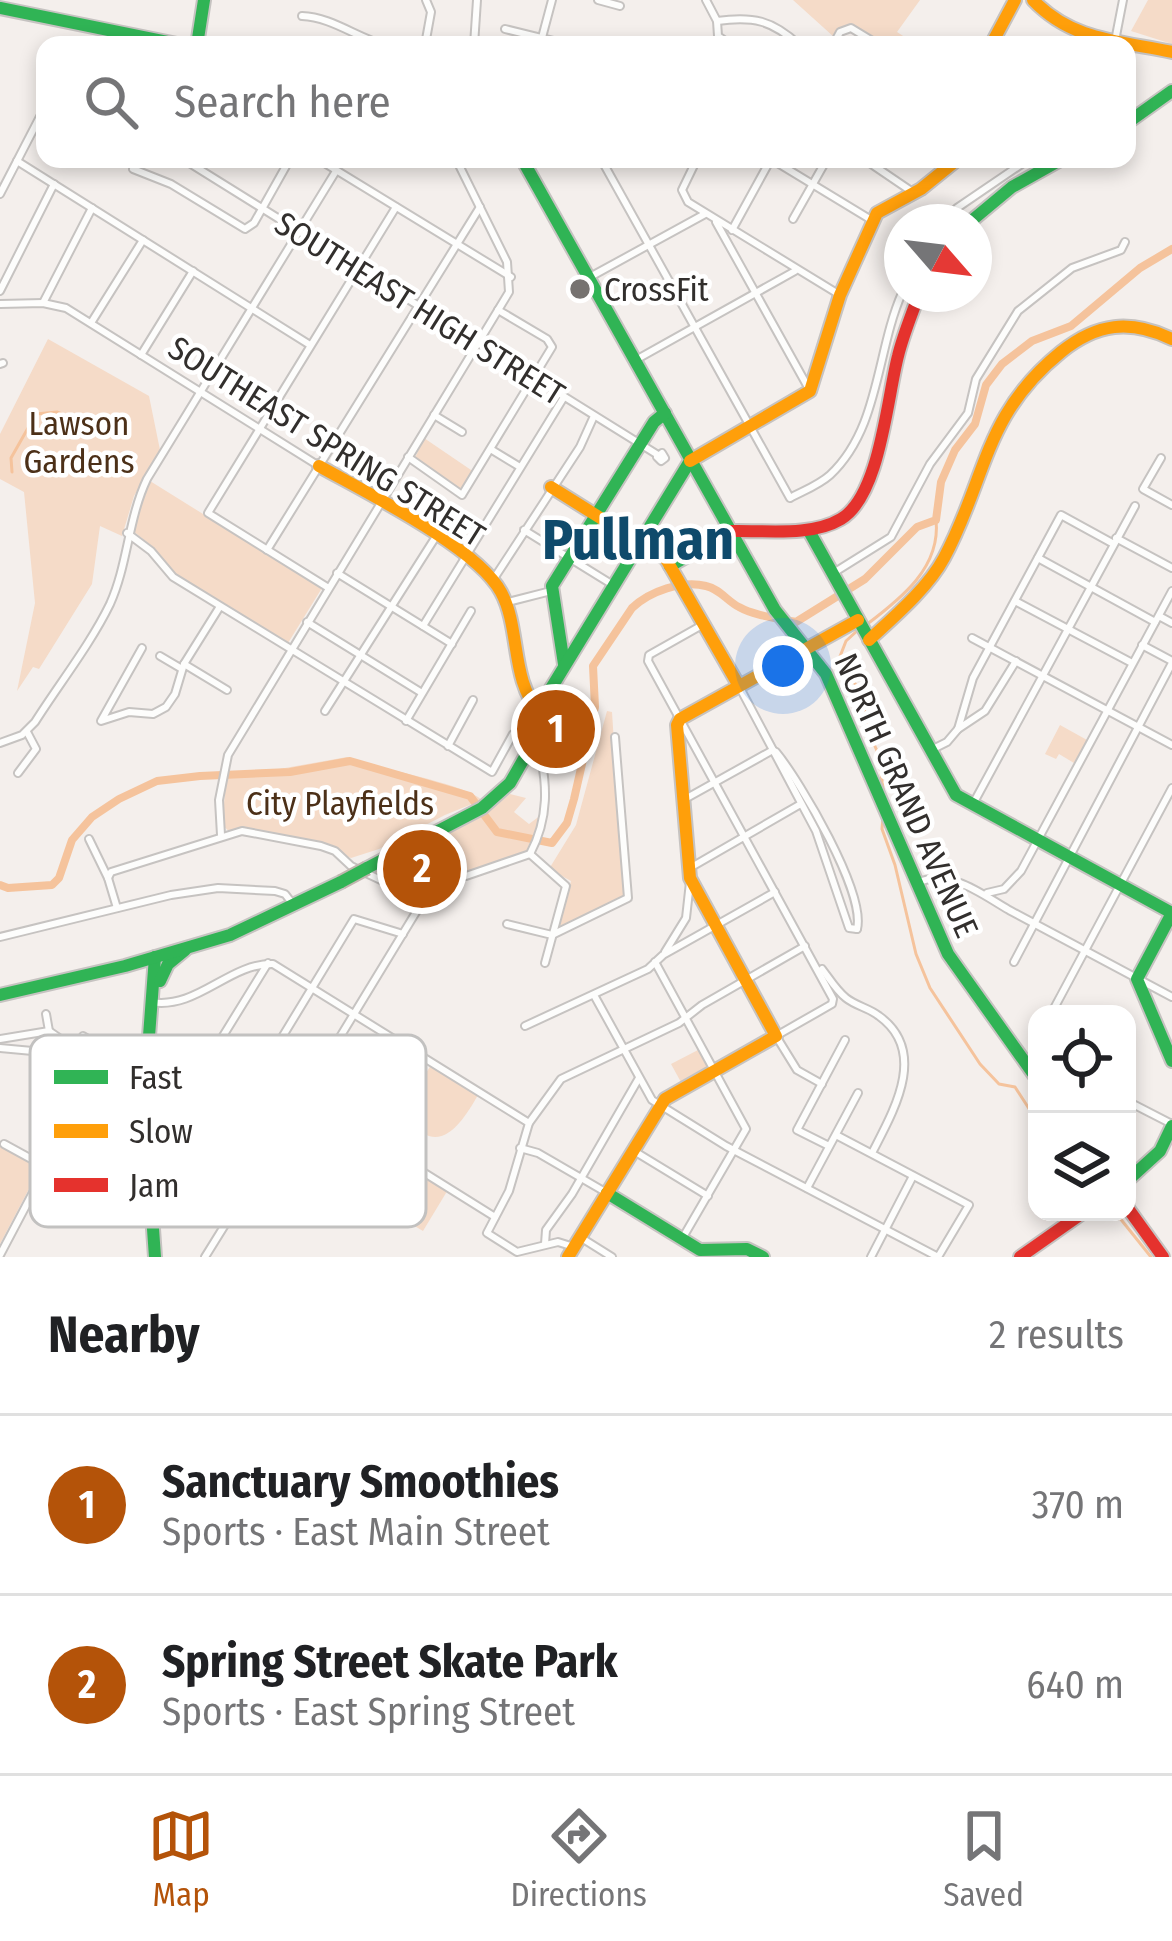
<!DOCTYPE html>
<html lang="en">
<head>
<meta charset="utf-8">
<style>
	:root { --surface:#fff; --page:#f6f6f6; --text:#202124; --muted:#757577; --line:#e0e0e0; --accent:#b45309 }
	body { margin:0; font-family:"Fira Sans Condensed",sans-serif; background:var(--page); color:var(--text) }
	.controls { position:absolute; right:36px; bottom:36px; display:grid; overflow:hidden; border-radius:24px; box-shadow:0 6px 18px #0003 }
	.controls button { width:108px; height:108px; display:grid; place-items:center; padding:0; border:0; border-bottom:3px solid var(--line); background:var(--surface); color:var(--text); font:60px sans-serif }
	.compass { position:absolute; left:884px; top:204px; width:108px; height:108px; border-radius:50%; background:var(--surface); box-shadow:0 6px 18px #0003; rotate:118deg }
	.you { position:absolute; left:783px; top:666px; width:42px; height:42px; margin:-30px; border:9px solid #fff; border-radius:50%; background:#1a73e8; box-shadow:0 0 0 18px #1a73e833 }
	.badge { display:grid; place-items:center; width:78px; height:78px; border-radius:50%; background:var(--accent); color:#fff; font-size:39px; font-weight:700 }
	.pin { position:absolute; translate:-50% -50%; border:6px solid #fff; box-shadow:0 3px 12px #0006 }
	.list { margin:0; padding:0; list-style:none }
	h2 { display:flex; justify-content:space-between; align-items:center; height:156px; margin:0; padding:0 48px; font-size:51px }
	h2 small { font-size:39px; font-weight:400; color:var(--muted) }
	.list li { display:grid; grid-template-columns:78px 1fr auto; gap:36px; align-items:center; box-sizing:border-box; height:180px; padding:0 48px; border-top:3px solid var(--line) }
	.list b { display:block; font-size:45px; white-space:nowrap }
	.list p { margin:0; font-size:39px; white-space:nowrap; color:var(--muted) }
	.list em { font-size:39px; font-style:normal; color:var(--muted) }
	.icon { flex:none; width:66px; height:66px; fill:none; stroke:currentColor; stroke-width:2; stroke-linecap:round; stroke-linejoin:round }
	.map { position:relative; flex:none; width:1172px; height:1257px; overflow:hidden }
	.search { position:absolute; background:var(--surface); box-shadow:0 6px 18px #0003; left:36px; right:36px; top:36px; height:132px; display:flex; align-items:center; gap:30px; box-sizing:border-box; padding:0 42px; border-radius:24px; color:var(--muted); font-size:45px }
	.sheet { height:516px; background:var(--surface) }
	nav { display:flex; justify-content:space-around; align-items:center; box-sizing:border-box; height:168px; border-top:3px solid var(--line); background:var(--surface); font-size:33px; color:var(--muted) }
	nav a { display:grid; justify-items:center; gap:6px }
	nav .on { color:var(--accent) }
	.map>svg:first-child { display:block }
</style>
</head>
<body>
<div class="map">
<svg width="1172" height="1257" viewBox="0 0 1172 1257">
	<rect width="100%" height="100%" fill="#f4efec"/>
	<g fill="#f5dbc8">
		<polygon points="793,0 920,0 897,32 914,43 885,45 848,25 834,37"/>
		<polygon points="1148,0 1172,0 1172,44 1131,31"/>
		<polygon points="48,339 149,396 160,450 134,496 122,536 100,526 92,584 39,669 33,667 17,691 35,603 24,492 0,479 0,434"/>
		<polygon points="424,438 474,472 461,490 415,458"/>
		<polygon points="150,481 322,588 288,643 173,572 153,547 133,531"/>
		<polygon points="607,711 612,712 624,898 562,928 559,924 571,881 549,869 576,825"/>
		<polygon points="1060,725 1087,740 1074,763 1059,754 1056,759 1045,754"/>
		<path d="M347 757C380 770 461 782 482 800L445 815 379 849 351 858 321 846 230 832 222 825 227 771H268Z"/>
		<path d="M510 794 526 798 514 812 529 824 541 815C539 826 537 842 529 851 508 871 397 888 373 873L483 816Z"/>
		<polygon points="698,1050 709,1070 682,1084 671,1064"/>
		<path d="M431 1065 478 1095C462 1123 438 1160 408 1118V1102Z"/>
		<polygon points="0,1143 41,1166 0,1244"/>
		<polygon points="424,1173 449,1188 423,1231 398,1216"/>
	</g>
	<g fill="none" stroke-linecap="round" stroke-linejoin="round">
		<g stroke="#f5c39c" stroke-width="3">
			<polyline points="12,472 11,458 36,414 57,412 78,421"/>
			<path d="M866 625C902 598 941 567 936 520"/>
			<polyline points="858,630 846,641 839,659 861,693 869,733 878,753 884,795"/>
			<polyline points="883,817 882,829 895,865 916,954 930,988 980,1064 999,1084 1015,1087 1037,1121"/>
			<polyline points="1115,1212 1151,1257"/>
		</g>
		<path stroke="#f5c39c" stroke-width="8" d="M0 885 8 888 52 885 59 878 72 840 92 817 119 799 157 781 200 776 290 772 350 761 470 796 497 832 552 843 567 823 574 799 595 707 593 666 632 608C650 591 682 580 706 586 720 589 727 601 739 607 755 616 778 618 796 622L865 579 917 527 936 520 941 482 955 450 975 424 986 385 1002 364 1032 341 1071 326 1140 268 1172 249"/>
		<g stroke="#c6c3c1" stroke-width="10">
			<g id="street">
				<polyline points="598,0 620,6"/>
				<polyline points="706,0 717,21 718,36 731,45"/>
				<path d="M302 16C331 17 356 37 384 45"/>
				<path d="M717 21C753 16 772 20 799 45"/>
				<polyline points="505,29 570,45"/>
				<polyline points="1115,41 1123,0"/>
				<polyline points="425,45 431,12 426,0"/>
				<polyline points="474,45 477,0"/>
				<polyline points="540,45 552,0"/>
				<polyline points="833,45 840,32 851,28 879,45"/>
				<polyline points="117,159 118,160"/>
				<polyline points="183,159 658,455"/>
				<polyline points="318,159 511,277"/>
				<path d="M601 159 790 498C803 491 819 485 830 475 880 428 876 352 902 293"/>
				<polyline points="697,159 682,190 688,202 840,295"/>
				<polyline points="864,159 914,193"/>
				<polyline points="17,161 310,345"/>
				<polyline points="133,169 171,184 245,229 254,223 290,159"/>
				<polyline points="0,194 45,107"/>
				<polyline points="793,219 827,159"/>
				<polyline points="716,222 809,389"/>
				<polyline points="944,222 957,208 1029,159"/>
				<polyline points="732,230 771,159 873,221"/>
				<polyline points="590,277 705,214"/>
				<polyline points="0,291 54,184"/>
				<polyline points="44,301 92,208"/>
				<polyline points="0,304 43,303 66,308 319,466"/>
				<polyline points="91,323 143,240"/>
				<polyline points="141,355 193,271"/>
				<polyline points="641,357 795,271"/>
				<polyline points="0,364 3,363"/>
				<polyline points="434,415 462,432"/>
				<polyline points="492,450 520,467"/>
				<polygon points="662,453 665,458 661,461 657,457"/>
				<polyline points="408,457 462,495 552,347 547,339 498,310"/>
				<polyline points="1161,458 1143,489 1172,505"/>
				<polyline points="524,530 613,585"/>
				<polyline points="127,533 151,551 173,577 492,772 513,734"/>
				<polyline points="1116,538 1172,568"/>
				<polyline points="267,550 480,207"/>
				<polyline points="1038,558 1155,622"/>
				<polyline points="835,572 891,537 930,464 968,413 976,379 1018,311 1072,268 1121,250 1125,242"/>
				<polyline points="337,573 452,644"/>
				<polyline points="493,580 580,447 594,416"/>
				<polyline points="327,587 208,513 396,207"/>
				<polyline points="1015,601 1132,663"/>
				<polyline points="504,603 551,591"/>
				<polyline points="1159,616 1172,623"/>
				<polyline points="307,622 422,693"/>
				<polyline points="704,624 649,655 648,661 833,999 832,1004 776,1036 797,1070 822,1084"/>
				<polyline points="423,626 564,397"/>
				<polyline points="972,638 1172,745"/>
				<polyline points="1142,645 1172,661"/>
				<polyline points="142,648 101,721 129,712 153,714 166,707 175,694 184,664 219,608"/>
				<polyline points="160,656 182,669"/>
				<polyline points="184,664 227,690"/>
				<polyline points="739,686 816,831 849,928 857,929"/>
				<polyline points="325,711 435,538"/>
				<polyline points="406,721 471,611"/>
				<polyline points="958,729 985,711 1016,661"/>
				<path d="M0 743 22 735 35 722C59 684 90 645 110 604 128 564 128 519 147 479L336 171"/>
				<polyline points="448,746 473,700"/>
				<polyline points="933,749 947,742 958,729 973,678 1061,515 1112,543"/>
				<path d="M776 752C800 781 866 893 857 929"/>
				<polyline points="18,773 36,749 27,732"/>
				<polyline points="685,799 773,750"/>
				<polyline points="973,804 1135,506"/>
				<polyline points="221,835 219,800 228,755 509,292 507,262 456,159"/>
				<polyline points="89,839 108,878 117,908"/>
				<polyline points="530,854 566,886 545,963"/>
				<path d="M530 854C549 818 548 784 538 745L531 740"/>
				<polyline points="688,869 799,805"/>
				<polyline points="108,878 111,872 242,831 321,846 335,851 351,866 385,882 466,876 530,854"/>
				<path d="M918 882C953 870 981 894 1009 910L1172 997"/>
				<polyline points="987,893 1004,889 1021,871 1172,591"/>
				<polyline points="507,924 552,935 628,898 615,737"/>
				<polyline points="0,937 171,895 218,888 275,891 285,894 292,903"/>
				<polyline points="665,952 686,918 690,882"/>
				<polyline points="655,962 746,1129 682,1239"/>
				<polyline points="1014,962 1172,663"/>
				<path d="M822 969C829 978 836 990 846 998 856 1006 869 1008 879 1016 929 1052 893 1112 872 1153"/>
				<polyline points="594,995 652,1100 726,1146 938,1257"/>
				<path d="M151 1002C197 1010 229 963 273 964L529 1123"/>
				<polyline points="1051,1014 1172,788"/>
				<polyline points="525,1026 648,969 663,955 775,892"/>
				<polyline points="49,1031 72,1047 97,1051 99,1047"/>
				<polyline points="0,1039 49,1031 46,1014"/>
				<polyline points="225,1039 315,1092 327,1112 495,1217"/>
				<polyline points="77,1046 83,1036 145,1073"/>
				<polyline points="0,1048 65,1054 137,1083 178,1109 268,963"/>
				<polyline points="35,1052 55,1072 92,1081"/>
				<polyline points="267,1062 354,919 403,934"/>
				<polyline points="1127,1101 1172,1124"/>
				<polyline points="836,1135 969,1205 938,1257"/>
				<polyline points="4,1144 46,1167"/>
				<polyline points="829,1146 797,1130 845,1040"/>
				<polyline points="273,1147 435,881"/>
				<polyline points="520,1148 538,1153 607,1193"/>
				<polyline points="634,1151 708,1196"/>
				<polyline points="807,1188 858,1093"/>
				<polyline points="580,1237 612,1257"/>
				<polyline points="545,1244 546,1230 572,1194 639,1078"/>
				<polyline points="574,1247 558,1242 517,1252 487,1233 509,1191 529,1123 561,1079 679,1023 702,1005 805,946"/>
				<polyline points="0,1255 99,1067"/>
				<polyline points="205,1257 269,1154"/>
				<polyline points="871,1257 913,1176"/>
			</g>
		</g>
		<g stroke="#c6c3c1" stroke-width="16">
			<g id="fast">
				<polyline points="0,8 182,45"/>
				<polyline points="197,45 204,0"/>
				<polyline points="1127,123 1172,91"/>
				<polyline points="522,159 775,610 826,674 948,954 1037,1079"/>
				<polyline points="970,222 1012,187 1062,159"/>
				<polyline points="809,531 956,795 1172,913 1137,979 1172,1061"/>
				<polyline points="670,566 731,531"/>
				<polyline points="564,664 552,586 654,422 665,413"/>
				<polyline points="367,868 482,808 510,783 526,755 547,695 690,461"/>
				<polyline points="155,957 144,1102 155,1257"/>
				<polyline points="160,981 168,964 185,950"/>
				<polyline points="0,995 125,966 230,935 341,882"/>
				<polyline points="1127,1181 1160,1151 1172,1126"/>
				<polyline points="607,1193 700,1250 747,1249 763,1257"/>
			</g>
		</g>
		<g stroke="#c6c3c1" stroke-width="16">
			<g id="slow">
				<path d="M1033 0C1072 41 1120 41 1172 52"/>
				<polyline points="991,45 1015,0"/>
				<polyline points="690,461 810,391 840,295 877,213 921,189 958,159"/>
				<path d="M319 466C365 492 477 547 501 592 521 629 510 680 540 713"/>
				<polyline points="551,487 666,559 739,686"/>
				<path d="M869 640C894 617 928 588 944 558 987 478 983 415 1061 352 1097 323 1130 319 1172 339"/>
				<polyline points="568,1257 665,1099 776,1036 690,878 677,725 680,719 858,620"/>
			</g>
		</g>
		<g stroke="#c6c3c1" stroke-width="16">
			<g id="jam">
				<path d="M731 531C765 530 811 537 841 519 880 496 887 398 898 356 903 335 912 314 919 294"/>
				<polyline points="1127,1207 1163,1257"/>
				<polyline points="1020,1257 1084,1212"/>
			</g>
		</g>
		<use href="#street" stroke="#fdfdfc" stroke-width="6"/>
		<use href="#fast" stroke="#30b455" stroke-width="12"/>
		<use href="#slow" stroke="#ff9f0a" stroke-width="12"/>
		<use href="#jam" stroke="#e5322d" stroke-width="12"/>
		<g stroke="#c0b6ae" stroke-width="16" stroke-linecap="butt">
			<polyline id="fast-bridge" points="341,882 367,868"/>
		</g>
		<use href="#fast-bridge" stroke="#30b455" stroke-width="12"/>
	</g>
	<circle fill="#767270" stroke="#fff" stroke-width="4.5" cx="580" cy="289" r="12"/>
	<g text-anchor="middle" stroke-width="9" stroke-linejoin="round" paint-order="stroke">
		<g font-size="33" fill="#322f2d" stroke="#fff" text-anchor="start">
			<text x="604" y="301">CrossFit</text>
		</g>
		<g font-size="33" fill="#322f2d" stroke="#fff">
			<text transform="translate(420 308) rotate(32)" y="12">SOUTHEAST HIGH STREET</text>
			<text transform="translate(327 441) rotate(32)" y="12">SOUTHEAST SPRING STREET</text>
			<text transform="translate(907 795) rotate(66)" y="12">NORTH GRAND AVENUE</text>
		</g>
		<g font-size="33" fill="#4c3018" stroke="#fff">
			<text x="79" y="435">Lawson<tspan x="79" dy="38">Gardens</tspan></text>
			<text x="340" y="815">City Playfields</text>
		</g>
		<g font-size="57" font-weight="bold" fill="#0f4a6b" stroke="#fff">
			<text x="638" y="559">Pullman</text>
		</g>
	</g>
	<rect x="30" y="1035" width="396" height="192" rx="18" fill="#fff" stroke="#c2c1c0" stroke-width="3"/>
	<rect x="54" y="1070" width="54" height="14" fill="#30b455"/>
	<rect x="54" y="1124" width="54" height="14" fill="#ff9f0a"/>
	<rect x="54" y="1178" width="54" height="14" fill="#e5322d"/>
	<g font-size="33" fill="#322f2d">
		<text x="129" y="1089">Fast</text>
		<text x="129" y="1143">Slow</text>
		<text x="129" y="1197">Jam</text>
	</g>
</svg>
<div class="controls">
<button><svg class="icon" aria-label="locate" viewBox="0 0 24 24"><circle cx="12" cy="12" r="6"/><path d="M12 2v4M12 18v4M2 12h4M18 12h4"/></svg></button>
<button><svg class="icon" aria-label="layers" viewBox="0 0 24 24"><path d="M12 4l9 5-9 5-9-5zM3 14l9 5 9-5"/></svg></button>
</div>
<svg class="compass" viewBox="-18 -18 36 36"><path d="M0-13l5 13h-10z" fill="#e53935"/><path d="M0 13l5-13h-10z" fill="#757577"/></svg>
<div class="you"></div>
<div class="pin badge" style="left:556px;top:729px">1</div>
<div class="pin badge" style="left:422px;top:869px">2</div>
<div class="search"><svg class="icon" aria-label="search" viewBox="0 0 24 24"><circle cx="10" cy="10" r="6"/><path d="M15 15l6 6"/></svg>Search here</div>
</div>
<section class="sheet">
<h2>Nearby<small>2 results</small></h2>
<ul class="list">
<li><span class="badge">1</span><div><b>Sanctuary Smoothies</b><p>Sports · East Main Street</p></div><em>370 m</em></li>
<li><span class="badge">2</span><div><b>Spring Street Skate Park</b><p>Sports · East Spring Street</p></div><em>640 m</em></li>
</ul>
</section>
<nav>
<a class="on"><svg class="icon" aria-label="map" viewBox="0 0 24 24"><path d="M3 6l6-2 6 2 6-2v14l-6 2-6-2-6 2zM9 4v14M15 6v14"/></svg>Map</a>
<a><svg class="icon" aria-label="directions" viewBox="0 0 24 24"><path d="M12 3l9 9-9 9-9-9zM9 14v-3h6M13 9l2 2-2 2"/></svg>Directions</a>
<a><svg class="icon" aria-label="saved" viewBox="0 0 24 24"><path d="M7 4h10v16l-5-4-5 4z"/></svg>Saved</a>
</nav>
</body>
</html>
